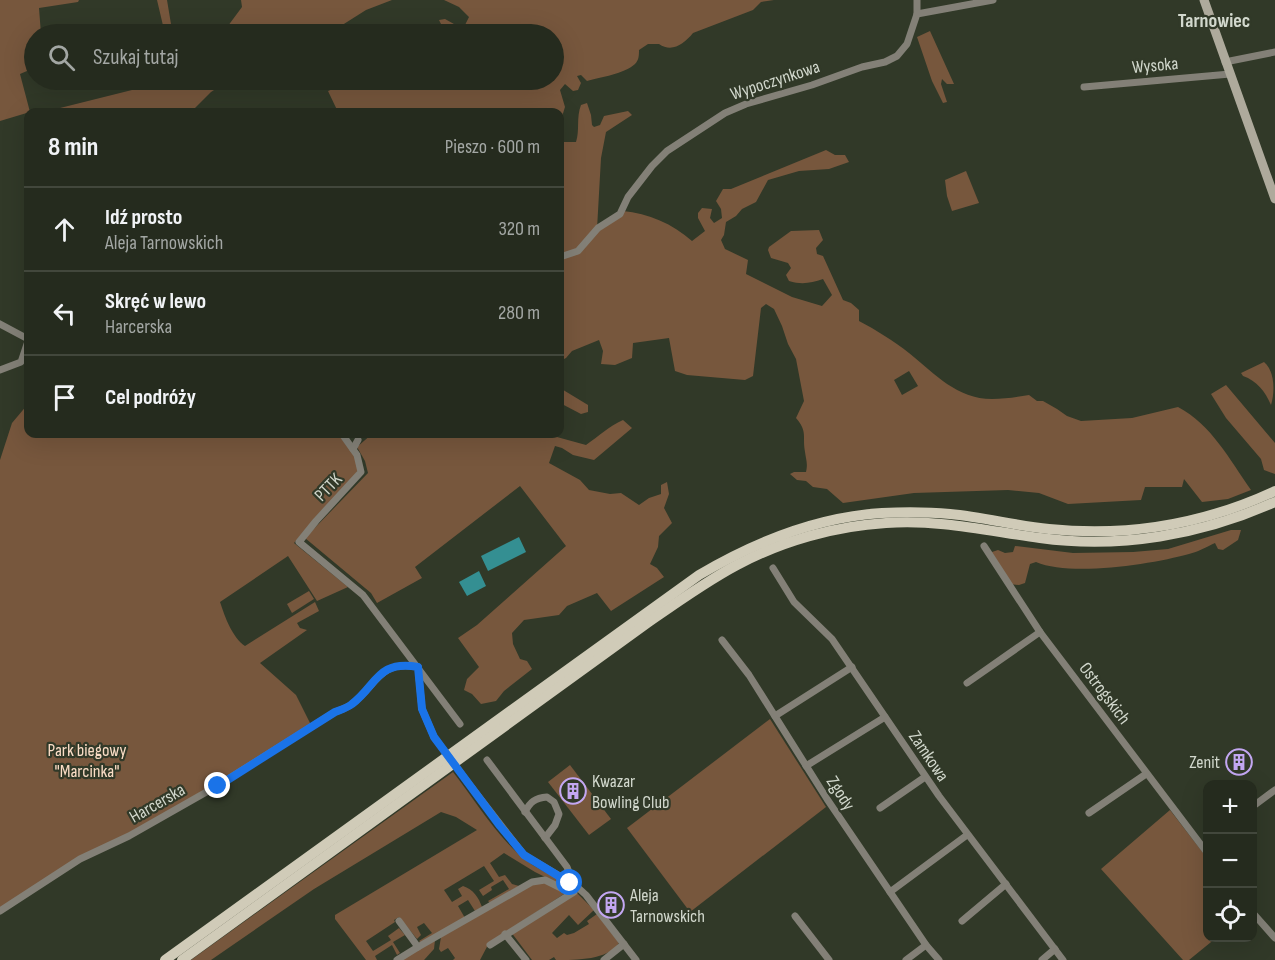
<!DOCTYPE html>
<html lang="pl">
<head>
<meta charset="utf-8">
<style>
	:root { --surface:#252b1e; --page:#2d3327; --text:#f1f3f6; --muted:#a3a7a4; --line:#42473c }
	body { margin:0; font-family:"Sofia Sans Condensed",sans-serif; background:var(--page); color:var(--text) }
	.controls { position:absolute; right:18px; bottom:18px; display:grid; overflow:hidden; border-radius:12px; box-shadow:0 6px 24px #0002 }
	.controls button { width:54px; height:54px; display:grid; place-items:center; padding:0; border:0; border-bottom:2px solid var(--line); background:var(--surface); color:var(--text); font:30px sans-serif }
	.stop { position:absolute; width:18px; height:18px; margin:-14px; border:4px solid #1a73e8; border-radius:50%; background:#fff }
	.stop.end { background:#1a73e8; border-color:#fff; box-shadow:0 2px 6px #0008 }
	.list { margin:0; padding:0; list-style:none }
	h2 { display:flex; justify-content:space-between; align-items:center; height:78px; margin:0; padding:0 24px; font-size:26px }
	h2 small { font-size:20px; font-weight:400; color:var(--muted) }
	.list li { display:grid; grid-template-columns:39px 1fr auto; gap:18px; align-items:center; box-sizing:border-box; height:84px; padding:0 24px; border-top:2px solid var(--line) }
	.list b { display:block; font-size:22px; white-space:nowrap }
	.list p { margin:0; font-size:20px; white-space:nowrap; color:var(--muted) }
	.list em { font-size:20px; font-style:normal; color:var(--muted) }
	.icon { flex:none; width:33px; height:33px; fill:none; stroke:currentColor; stroke-width:2; stroke-linecap:round; stroke-linejoin:round }
	.map { position:relative; flex:none; width:1275px; height:960px; overflow:hidden }
	.search { position:absolute; background:var(--surface); box-shadow:0 6px 24px #0002; left:24px; top:24px; width:540px; height:66px; display:flex; align-items:center; gap:15px; box-sizing:border-box; padding:0 21px; border-radius:33px; color:var(--muted); font-size:22px }
	.panel { position:absolute; background:var(--surface); box-shadow:0 6px 24px #0002; left:24px; top:108px; width:540px; height:330px; border-radius:12px }
	.map>svg:first-child { display:block }
</style>
</head>
<body>
<div class="map">
<svg width="1275" height="960" viewBox="0 0 1275 960">
	<rect width="100%" height="100%" fill="#313928"/>
	<g fill="#77573d" fill-rule="evenodd">
		<polygon points="0,0 79,0 78,2 39,8 41,34 34,34 34,68 20,74 30,112 0,121"/>
		<polygon points="157,0 167,0 172,30 175,34 165,34"/>
		<polygon points="241,0 392,0 366,10 328,34 222,34 242,7"/>
		<path d="M444 0H774L761 2 753 10 693 33C684 44 672 53 659 44H648L639 50C639 55 639 60 635 64 624 74 601 77 587 81L581 75 577 76 581 83 578 90 573 91 565 84 560 90 565 107 560 123V112H338L328 91 355 80H554V34H446L448 30 441 24 439 20 445 19 463 29 469 17 459 7Z"/>
		<polygon points="930,31 954,84 947,84 942,79 941,84 947,102 943,103 932,81 917,37"/>
		<polygon points="172,80 229,80 211,92 191,112 51,112 52,110"/>
		<path d="M587 103 591 115 592 125 594 127 600 125 604 116 628 111 632 115 606 132 601 158 597 229 623 211C648 213 673 224 692 241L705 231 698 218V213L702 208 712 209 710 218 714 223 722 218 721 209 716 201 723 189H731L826 150 835 155H845L849 162 829 169 799 171 768 180 756 202 742 209 736 216 726 222 724 235 721 240 725 249 748 260 746 274 792 297 822 306 832 295 823 279C811 283 802 285 789 281L786 275 791 268 788 263 771 258 768 250 769 247 791 231 819 230 823 240 816 248 817 254 823 256 843 300 851 303 859 310V321C876 330 894 341 909 353 935 374 957 399 992 399 1005 399 1017 397 1029 395L1037 401H1043L1057 409 1067 416 1081 421 1132 418 1178 407C1211 424 1230 460 1251 490L1228 499 1202 502 1184 479 1182 487H1145L1141 500 1068 504 1039 493 1008 490 914 493 843 503 827 489 813 487 806 481 797 480 790 474 794 472H806C808 463 806 460 805 452 802 436 808 432 796 418L804 401 796 359 788 344 782 326 774 309 766 304 761 308 753 376 745 380 687 375 675 371 669 338 633 343 632 358 615 365 601 364 603 351 599 340 572 351 566 358 560 361V142H576C580 130 576 118 581 105ZM909 371 918 386 902 395 894 380Z"/>
		<polygon points="966,171 979,203 952,211 947,196 945,180"/>
		<path d="M1264 362C1275 371 1275 392 1271 405 1265 391 1257 381 1243 376L1241 373Z"/>
		<polygon points="1226,385 1275,443 1275,474 1264,470 1261,459 1226,418 1211,394"/>
		<polygon points="560,388 588,405 588,412 581,414 560,403"/>
		<path d="M28 404V434H338L354 455 358 470 350 482 321 511 294 543 348 587 317 601 288 556 220 602C225 617 232 637 245 646L315 602 319 611 297 623 300 628 307 630 260 663 296 695 312 727 217 786 80 859 0 911V460L12 423Z"/>
		<path d="M623 420 632 428 594 460 573 455 562 448 555 446 549 463 580 480 589 490 610 494 621 493 639 505 649 498 661 494V485L667 482 669 494 664 508 672 523 659 536 658 547 650 564 657 568 664 577 611 611 597 593 567 606 559 615 524 620 512 633 513 644 520 659 527 661 532 669 504 691 496 701 481 704 472 694 464 690 467 679 479 667 458 638 477 625 566 546 520 486 415 567 422 578 377 603 371 593 305 538 368 473 365 461 357 447 372 434H493V435L546 434 586 445C599 436 609 426 623 420Z"/>
		<path d="M1231 530H1241L1238 540 1223 550 1218 549 1215 543C1206 547 1198 552 1189 554 1153 564 1071 577 1036 562L1030 564 1025 583 1019 585 1009 584 989 553 998 550 1005 553 1013 552 1015 546 1073 553 1133 552 1168 549Z"/>
		<polygon points="309,591 314,599 292,613 287,604"/>
		<polygon points="770,719 826,807 690,912 627,828"/>
		<polygon points="570,765 611,819 589,835 548,782"/>
		<path d="M453 772C476 801 497 838 527 861 541 872 562 878 573 891L535 872 504 853 490 863 499 877 505 875 512 884 519 886 490 903 488 901 509 889 503 880 491 887 492 890 483 896 479 890 494 881 484 866 444 890 452 902 462 896 458 889 463 886C473 889 479 898 482 907L475 911 468 900 458 906 465 918 421 943 419 941 432 933 424 923 417 927 421 935 417 939 399 917 394 920 395 922 366 941 373 951 391 940 388 936 399 928 405 935 393 942 400 953 397 955 392 945 375 956 377 960H366L335 919V915L477 830 456 817 441 812 314 889 211 960H191Z"/>
		<polygon points="1170,810 1207,858 1208,938 1216,938 1189,960 1183,960 1101,869"/>
		<polygon points="545,882 564,893 564,894 489,943 480,960 453,960 455,958 448,948 441,952 439,949 441,937 530,885"/>
		<path d="M577 893 594 910 578 925 569 915 552 933 557 938 564 933 567 935 574 933 589 924 587 921 597 914 619 943C608 960 577 960 556 960L554 957 549 960H532L511 932Z"/>
		<polygon points="435,940 434,949 424,960 401,960"/>
	</g>
	<g fill="#348f92">
		<polygon points="519,537 526,552 488,571 481,556"/>
		<polygon points="479,571 486,586 467,596 459,582"/>
	</g>
	<g fill="none" stroke-linecap="round" stroke-linejoin="round">
		<g stroke="#838077" stroke-width="7">
			<polyline points="917,0 917,14"/>
			<polyline points="1225,62 1275,52"/>
			<polyline points="1084,87 1230,74"/>
			<polyline points="560,257 578,251 598,228 620,214 628,197 652,166 667,151 725,113 746,104 812,85 862,67 885,62 897,56 907,44 917,14 993,0"/>
			<polyline points="0,324 28,339"/>
			<polyline points="0,370 21,362 28,341"/>
			<polyline points="342,434 357,455 361,472 316,521 299,542 363,595 460,724"/>
			<polyline points="353,449 358,440"/>
			<polyline points="984,546 1040,632 1208,854"/>
			<polyline points="773,568 794,602 832,639 939,796 1063,960"/>
			<polyline points="722,640 749,675 827,799 926,945 939,960"/>
			<polyline points="418,667 422,709 434,737"/>
			<polyline points="967,683 1040,632"/>
			<polyline points="775,716 852,667"/>
			<polyline points="487,760 567,867 570,875 571,883"/>
			<polyline points="806,766 885,717"/>
			<polyline points="472,788 524,855 575,885 586,895 636,960"/>
			<polyline points="1252,807 1275,790"/>
			<polyline points="880,808 925,777"/>
			<path d="M525 812C530 802 535 798 547 797L554 802 559 814 555 825 545 838"/>
			<polyline points="1089,813 1146,774"/>
			<polyline points="890,892 967,835"/>
			<path d="M0 911 80 859 129 836 217 786 335 712C340 710 347 708 352 704 377 685 379 660 418 667"/>
			<polyline points="1252,912 1275,938"/>
			<polyline points="795,916 829,960"/>
			<polyline points="399,921 418,947 532,882 545,880 571,893"/>
			<polyline points="962,921 1006,884"/>
			<polyline points="505,934 526,960"/>
			<polyline points="490,945 574,892"/>
			<polyline points="397,960 418,947"/>
			<polyline points="604,960 624,944"/>
			<polyline points="906,960 926,945"/>
			<polyline points="1042,960 1055,949"/>
		</g>
		<polyline stroke="#aeaa9c" stroke-width="9" points="1204,0 1275,199"/>
		<g stroke="#d0cbb8" stroke-width="10">
			<path d="M165 960 699 575C755 542 817 517 882 513 905 512 928 512 950 514 984 517 1016 526 1049 529 1127 537 1204 524 1275 491"/>
			<path d="M182 960 646 624C676 603 705 582 737 565 782 541 835 526 886 523 938 519 988 531 1040 538 1120 549 1201 535 1275 502"/>
		</g>
		<polyline stroke="#838077" stroke-width="7" points="434,737 472,788"/>
	</g>
	<g fill="none" stroke-linecap="round" stroke-linejoin="round">
		<path stroke="#1a73e8" stroke-width="8" d="M218 786 335 712C340 710 347 708 352 704 377 685 377 660 418 667L422 709 434 737 500 826 524 855 570 883"/>
	</g>
	<defs>
		<g id="building-ring" transform="scale(1.35)"><circle r="9.5" fill="#313928" stroke="#c3a7f2" stroke-width="1.5"/><path d="M-4-6H4V6H1V3H-1V6H-4ZM-2.5-4.3h1.7v1.8h-1.7ZM.8-4.3h1.7v1.8H.8ZM-2.5-1h1.7V.8h-1.7ZM.8-1h1.7V.8H.8Z" fill="#c3a7f2"/></g>
	</defs>
	<g fill-rule="evenodd">
		<use href="#building-ring" x="1239" y="762"/>
		<use href="#building-ring" x="573" y="791"/>
		<use href="#building-ring" x="611" y="905"/>
	</g>
	<g text-anchor="middle" stroke-width="4.5" stroke-linejoin="round" paint-order="stroke">
		<g font-size="18" fill="#d2d8cd" stroke="#313928">
			<text transform="translate(1155 65) rotate(-5)" y="6">Wysoka</text>
			<text transform="translate(775 80) rotate(-18)" y="6">Wypoczynkowa</text>
			<text transform="translate(328 487) rotate(-46)" y="6">PTTK</text>
			<text transform="translate(1105 693) rotate(53)" y="6">Ostrogskich</text>
			<text transform="translate(929 756) rotate(56)" y="6">Zamkowa</text>
			<text transform="translate(841 793) rotate(57)" y="6">Zgody</text>
			<text transform="translate(157 803) rotate(-30)" y="6">Harcerska</text>
		</g>
		<g font-size="18" fill="#fbddc6" stroke="#313928">
			<text x="87" y="756">Park biegowy<tspan x="87" dy="21">"Marcinka"</tspan></text>
		</g>
		<g font-size="18" fill="#d2d8cd" stroke="#313928" text-anchor="start">
			<text x="1220" y="768" text-anchor="end">Zenit</text>
			<text x="592" y="787">Kwazar<tspan x="592" dy="21">Bowling Club</tspan></text>
			<text x="630" y="901">Aleja<tspan x="630" dy="21">Tarnowskich</tspan></text>
		</g>
		<g font-size="20" font-weight="bold" fill="#d2d8cd" stroke="#313928">
			<text x="1214" y="27">Tarnowiec</text>
		</g>
	</g>
</svg>
<div class="controls">
<button>+</button>
<button>−</button>
<button><svg class="icon" aria-label="locate" viewBox="0 0 24 24"><circle cx="12" cy="12" r="6"/><path d="M12 2v4M12 18v4M2 12h4M18 12h4"/></svg></button>
</div>
<div class="stop" style="left:570px;top:883px"></div>
<div class="stop end" style="left:218px;top:786px"></div>
<div class="search"><svg class="icon" aria-label="search" viewBox="0 0 24 24"><circle cx="10" cy="10" r="6"/><path d="M15 15l6 6"/></svg>Szukaj tutaj</div>
<section class="panel">
<h2>8 min<small>Pieszo · 600 m</small></h2>
<ul class="list">
<li><svg class="icon" aria-label="ahead" viewBox="0 0 24 24"><path d="M12 20V5M6 11l6-6 6 6"/></svg><div><b>Idź prosto</b><p>Aleja Tarnowskich</p></div><em>320 m</em></li>
<li><svg class="icon" aria-label="left" viewBox="0 0 24 24"><path d="M17 20v-9H6M10 6l-5 5 5 5"/></svg><div><b>Skręć w lewo</b><p>Harcerska</p></div><em>280 m</em></li>
<li><svg class="icon" aria-label="arrive" viewBox="0 0 24 24"><path d="M6 21V4h12l-3 4 3 4H6"/></svg><div><b>Cel podróży</b></div></li>
</ul>
</section>
</div>
</body>
</html>
